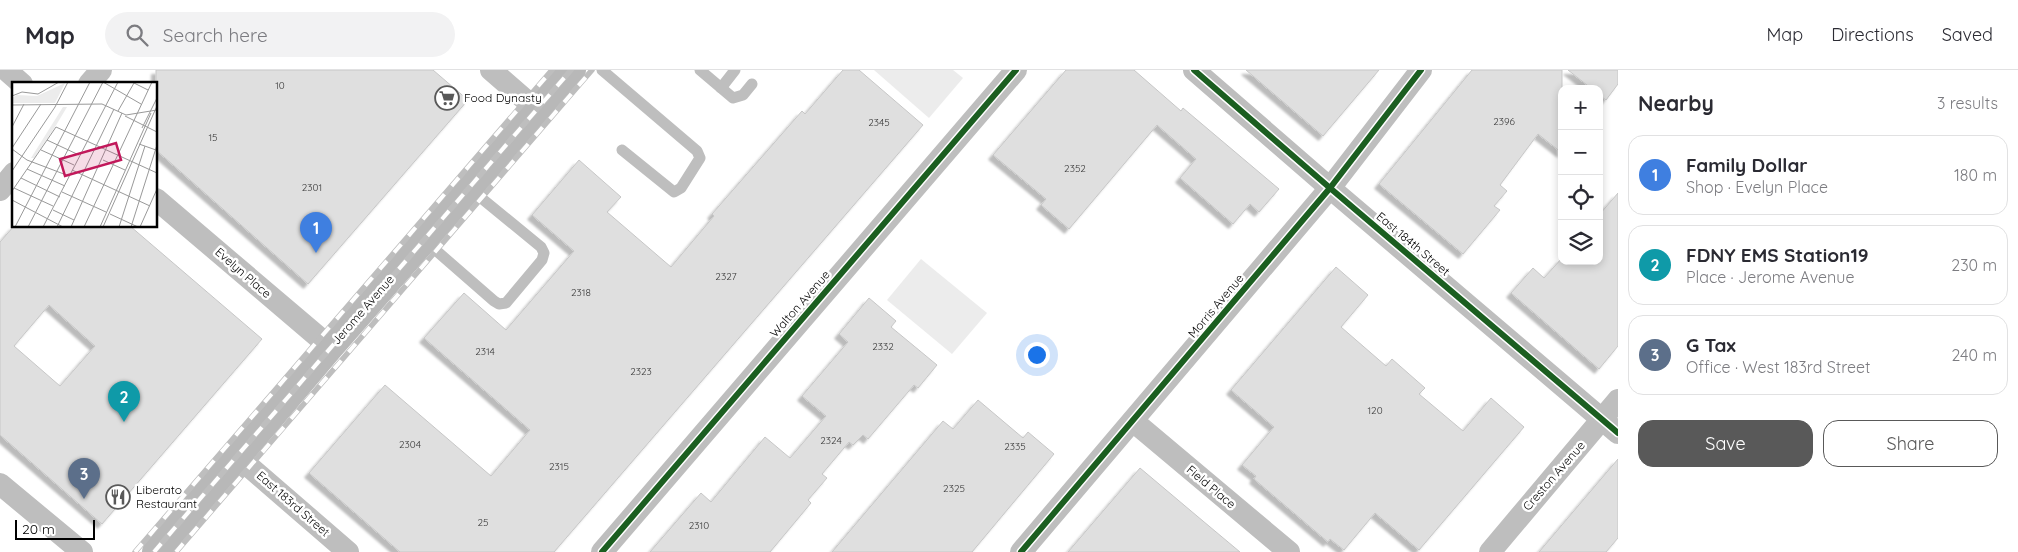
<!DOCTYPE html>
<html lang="en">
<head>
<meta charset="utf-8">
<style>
	:root { --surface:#fff; --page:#f2f2f3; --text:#2b2b33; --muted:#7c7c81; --line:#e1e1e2; --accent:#595959 }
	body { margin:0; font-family:Quicksand,sans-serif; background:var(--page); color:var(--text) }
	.controls { position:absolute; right:15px; top:15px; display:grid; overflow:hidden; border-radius:10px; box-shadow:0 2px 8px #0003 }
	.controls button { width:45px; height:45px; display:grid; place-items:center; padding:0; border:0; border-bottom:1px solid var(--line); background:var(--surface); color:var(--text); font:25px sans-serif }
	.scale { position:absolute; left:15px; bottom:12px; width:80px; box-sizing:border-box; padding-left:5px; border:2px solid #000; border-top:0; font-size:14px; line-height:18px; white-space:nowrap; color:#000; -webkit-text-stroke:4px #fff; paint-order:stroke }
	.you { position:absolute; left:1036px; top:284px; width:18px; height:18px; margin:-12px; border:4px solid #fff; border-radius:50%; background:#1a73e8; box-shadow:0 0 0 8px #1a73e833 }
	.badge { display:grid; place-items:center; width:32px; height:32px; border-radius:50%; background:var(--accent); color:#fff; font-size:16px; font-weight:700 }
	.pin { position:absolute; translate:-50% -41px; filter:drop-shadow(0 1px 2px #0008) }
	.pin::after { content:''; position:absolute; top:26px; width:18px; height:15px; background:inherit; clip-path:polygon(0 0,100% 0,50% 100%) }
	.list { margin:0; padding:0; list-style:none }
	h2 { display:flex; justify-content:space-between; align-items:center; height:65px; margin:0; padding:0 20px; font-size:21px }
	h2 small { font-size:16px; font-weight:400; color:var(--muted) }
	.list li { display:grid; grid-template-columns:32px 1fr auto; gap:15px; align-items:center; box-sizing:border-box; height:80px; margin:0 10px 10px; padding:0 10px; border:1px solid var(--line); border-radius:15px }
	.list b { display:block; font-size:19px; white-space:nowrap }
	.list p { margin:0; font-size:16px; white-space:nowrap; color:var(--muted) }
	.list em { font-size:16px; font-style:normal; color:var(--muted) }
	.actions { display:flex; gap:10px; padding:15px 20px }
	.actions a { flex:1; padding:11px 0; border:1px solid var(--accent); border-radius:15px; text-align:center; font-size:18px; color:var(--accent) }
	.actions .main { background:var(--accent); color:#fff }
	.icon { flex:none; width:28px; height:28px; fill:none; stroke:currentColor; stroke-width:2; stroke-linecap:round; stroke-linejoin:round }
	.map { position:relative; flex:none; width:1618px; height:482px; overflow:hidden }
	header { display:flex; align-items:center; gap:30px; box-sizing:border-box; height:70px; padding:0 25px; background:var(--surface); border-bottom:1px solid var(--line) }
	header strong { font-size:24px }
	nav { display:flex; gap:28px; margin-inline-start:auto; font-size:18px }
	.search { width:350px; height:45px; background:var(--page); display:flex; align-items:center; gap:12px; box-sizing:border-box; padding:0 18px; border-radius:28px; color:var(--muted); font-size:19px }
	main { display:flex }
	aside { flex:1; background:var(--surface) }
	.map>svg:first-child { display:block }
</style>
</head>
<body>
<header>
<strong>Map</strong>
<div class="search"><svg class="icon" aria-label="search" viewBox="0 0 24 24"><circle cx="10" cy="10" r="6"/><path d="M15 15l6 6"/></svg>Search here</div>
<nav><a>Map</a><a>Directions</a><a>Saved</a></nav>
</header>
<main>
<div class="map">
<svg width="1618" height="482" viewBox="0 0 1618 482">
	<defs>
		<filter id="shadow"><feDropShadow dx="-4.5" dy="4.5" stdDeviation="1" flood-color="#0004"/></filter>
	</defs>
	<rect width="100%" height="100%" fill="#fff"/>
	<g fill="#ececec">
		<polygon points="874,0 953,0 963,8 929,48"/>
		<polygon points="921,189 987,243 952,284 887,230"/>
	</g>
	<g fill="#dfdfdf" stroke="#c7c7c7" fill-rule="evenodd" filter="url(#shadow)">
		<polygon points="156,0 433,0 468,30 308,214 156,80"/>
		<polygon points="843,0 859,0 923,55 554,482 400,482 309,403 385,315 491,406 530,360 424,268 464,223 506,260 574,181 532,145 579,90 621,127 607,142 671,197 714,146 712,144 802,41 805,44"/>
		<polygon points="1066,0 1134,0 1181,41 1183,38 1279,119 1259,142 1250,134 1233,154 1180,108 1196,89 1157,55 1069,159 1041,135 1046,129 993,85"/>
		<polygon points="1246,0 1379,0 1323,66"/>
		<polygon points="1472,0 1562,0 1562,83 1538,64 1500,115 1507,121 1494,136 1500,140 1463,184 1379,114"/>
		<polygon points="1568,0 1618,0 1618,14 1606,30 1599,25 1599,19 1592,19"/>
		<polygon points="1618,123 1618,276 1599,299 1511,223 1533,198 1544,208 1562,188 1562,191 1599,191 1599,145"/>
		<path d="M14 156H130L262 269 102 454 0 365V172ZM49 235 95 276 60 316 14 276Z"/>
		<polygon points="1336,197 1368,225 1341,257 1386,296 1392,289 1425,318 1419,324 1463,361 1491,328 1524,357 1419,480 1375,443 1344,480 1330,469 1328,472 1254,409 1256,406 1242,395 1274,357 1231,320"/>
		<polygon points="869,228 896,251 891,257 937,295 918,318 914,315 868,369 863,365 853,375 849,372 822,404 827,408 808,430 811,433 770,482 650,482 701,423 711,432 765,367 790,388 826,346 802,326 848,272 839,264"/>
		<polygon points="978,330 1023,368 1028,362 1054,384 972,482 832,482 943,351 953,359"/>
		<polygon points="1618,389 1618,468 1606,482 1539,482"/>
		<polygon points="1140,398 1197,446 1240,482 1068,482"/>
	</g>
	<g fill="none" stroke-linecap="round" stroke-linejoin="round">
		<g stroke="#bebebe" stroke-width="11">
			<polyline points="602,0 697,81 700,88 681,118 674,122 622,80"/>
			<polyline points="700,0 733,28 743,25 752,14"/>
			<polyline points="721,18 735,0"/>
			<polyline points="424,170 494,231 499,234 506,233 542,190 544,183 541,177 469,118"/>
		</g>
		<g stroke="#bebebe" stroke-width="22">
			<polyline points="6,0 22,14"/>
			<polyline points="491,0 537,40"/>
			<polyline points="1194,0 1330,118 1618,363"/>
			<polyline points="89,14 101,0"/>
			<polyline points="0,120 14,103"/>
			<polyline points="156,129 330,277"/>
			<polyline points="1133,351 1289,482"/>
			<polyline points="238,387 348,482"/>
			<polyline points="0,414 82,482"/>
			<polyline points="602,482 1016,0"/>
			<polyline points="1021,482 1330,118 1421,0"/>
			<polyline points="1490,482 1618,330"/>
		</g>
		<polyline stroke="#b8b8b8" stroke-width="28" points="156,482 330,277 572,0"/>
		<g stroke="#bebebe" stroke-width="5.5">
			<g id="rail">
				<polyline points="135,482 552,0"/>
				<polyline points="154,482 571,0"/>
				<polyline points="176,482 592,0"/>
			</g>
		</g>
		<use href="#rail" stroke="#fff" stroke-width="4" stroke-dasharray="11" stroke-linecap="butt"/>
		<g stroke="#fff" stroke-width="9">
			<g id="cycleway">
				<polyline points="1194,0 1330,118 1618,363"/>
				<polyline points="602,482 1016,0"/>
				<polyline points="1021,482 1330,118 1421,0"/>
			</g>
		</g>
		<use href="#cycleway" stroke="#1b5e20" stroke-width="6"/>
	</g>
	<defs>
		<g id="supermarket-ring" transform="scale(1.25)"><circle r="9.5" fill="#fff" stroke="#595959" stroke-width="1.5"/><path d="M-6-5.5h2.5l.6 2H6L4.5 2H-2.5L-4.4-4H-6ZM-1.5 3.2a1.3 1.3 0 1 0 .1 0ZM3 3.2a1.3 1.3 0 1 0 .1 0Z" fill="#595959"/></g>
		<g id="restaurant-ring" transform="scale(1.25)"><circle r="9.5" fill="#fff" stroke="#595959" stroke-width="1.5"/><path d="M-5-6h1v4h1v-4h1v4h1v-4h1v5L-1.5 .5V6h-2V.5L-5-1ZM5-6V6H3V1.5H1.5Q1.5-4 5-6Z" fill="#595959"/></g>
	</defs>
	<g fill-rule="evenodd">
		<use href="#supermarket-ring" x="447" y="28"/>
		<use href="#restaurant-ring" x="118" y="427"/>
	</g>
	<g text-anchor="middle" stroke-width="5" stroke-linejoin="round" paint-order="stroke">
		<g font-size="10" fill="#383838">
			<text x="280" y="19">10</text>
			<text x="1504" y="55">2396</text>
			<text x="879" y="56">2345</text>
			<text x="213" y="71">15</text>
			<text x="1075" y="102">2352</text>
			<text x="312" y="121">2301</text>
			<text x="726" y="210">2327</text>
			<text x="581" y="226">2318</text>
			<text x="883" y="280">2332</text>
			<text x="485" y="285">2314</text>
			<text x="641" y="305">2323</text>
			<text x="1375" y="344">120</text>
			<text x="831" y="374">2324</text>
			<text x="410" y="378">2304</text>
			<text x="1015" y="380">2335</text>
			<text x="559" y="400">2315</text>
			<text x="954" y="422">2325</text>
			<text x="483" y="456">25</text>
			<text x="699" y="459">2310</text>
		</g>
		<g font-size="12" fill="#000" stroke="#fff" text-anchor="start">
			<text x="464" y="32">Food Dynasty</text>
			<text x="136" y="424">Liberato<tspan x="136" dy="14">Restaurant</tspan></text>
		</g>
		<g font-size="12" fill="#000" stroke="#fff">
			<text transform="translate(1413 174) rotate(40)" y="4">East 184th Street</text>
			<text transform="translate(243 203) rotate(41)" y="4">Evelyn Place</text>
			<text transform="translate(800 234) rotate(-49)" y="4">Walton Avenue</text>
			<text transform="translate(1216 236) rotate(-50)" y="4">Morris Avenue</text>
			<text transform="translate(363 240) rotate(-49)" y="4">Jerome Avenue</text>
			<text transform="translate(1554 406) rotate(-49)" y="4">Creston Avenue</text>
			<text transform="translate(1211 417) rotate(40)" y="4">Field Place</text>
			<text transform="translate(293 434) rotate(41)" y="4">East 183rd Street</text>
		</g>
	</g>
	<g transform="translate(12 12)">
		<rect width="145" height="145" fill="#fff"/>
		<path d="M53 1 43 21H0V16L5 13 25 14ZM51 25H55L43 45 22 76H19Z" fill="#ececec"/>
		<path fill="none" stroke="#999" stroke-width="1" d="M91 0 129 22M0 14 10 10 26 12 47 0M0 23 90 22 114 33 145 28M106 29 122 1 136 8M113 34 145 50M0 45 12 22M130 46 145 16M35 58 67 73M127 62 144 68M0 66 29 22M0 67 15 78 57 94M29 68 62 83M91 78 113 88M15 87 53 104M60 88 138 124M0 89 43 25 56 0M9 96 48 115M2 106 41 124M0 109 44 45 145 91M50 110 94 130M0 118 51 145M41 128 62 138M98 132 126 145M3 145 78 0M16 145 91 0M31 145 106 0M45 145 102 27M59 145 110 31M72 145 140 0M88 145 139 31M91 145 145 24M107 145 133 64M119 145 145 63M128 145 145 107"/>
		<path fill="#c2185b" fill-opacity="0.15" stroke="#c2185b" stroke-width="2.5" d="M104 61 109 78 53 94 48 77Z"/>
		<rect width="145" height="145" fill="none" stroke="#000" stroke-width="2.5"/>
	</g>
</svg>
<div class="controls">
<button>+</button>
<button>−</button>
<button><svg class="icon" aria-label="locate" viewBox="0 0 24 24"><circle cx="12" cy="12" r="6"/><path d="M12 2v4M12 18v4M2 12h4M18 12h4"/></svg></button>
<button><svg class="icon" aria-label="layers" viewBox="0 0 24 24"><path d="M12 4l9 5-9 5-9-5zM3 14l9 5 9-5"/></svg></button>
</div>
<div class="scale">20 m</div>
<div class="you"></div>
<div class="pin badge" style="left:316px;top:183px;background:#3f7fe0">1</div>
<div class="pin badge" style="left:124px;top:352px;background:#0f9aa8">2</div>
<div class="pin badge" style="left:84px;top:429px;background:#5c6f8a">3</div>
</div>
<aside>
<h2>Nearby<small>3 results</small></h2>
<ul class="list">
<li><span class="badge" style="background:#3f7fe0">1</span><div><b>Family Dollar</b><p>Shop · Evelyn Place</p></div><em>180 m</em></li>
<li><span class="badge" style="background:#0f9aa8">2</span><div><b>FDNY EMS Station19</b><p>Place · Jerome Avenue</p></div><em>230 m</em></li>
<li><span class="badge" style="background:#5c6f8a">3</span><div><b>G Tax</b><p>Office · West 183rd Street</p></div><em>240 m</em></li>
</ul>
<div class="actions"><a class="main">Save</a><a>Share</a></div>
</aside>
</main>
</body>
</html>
